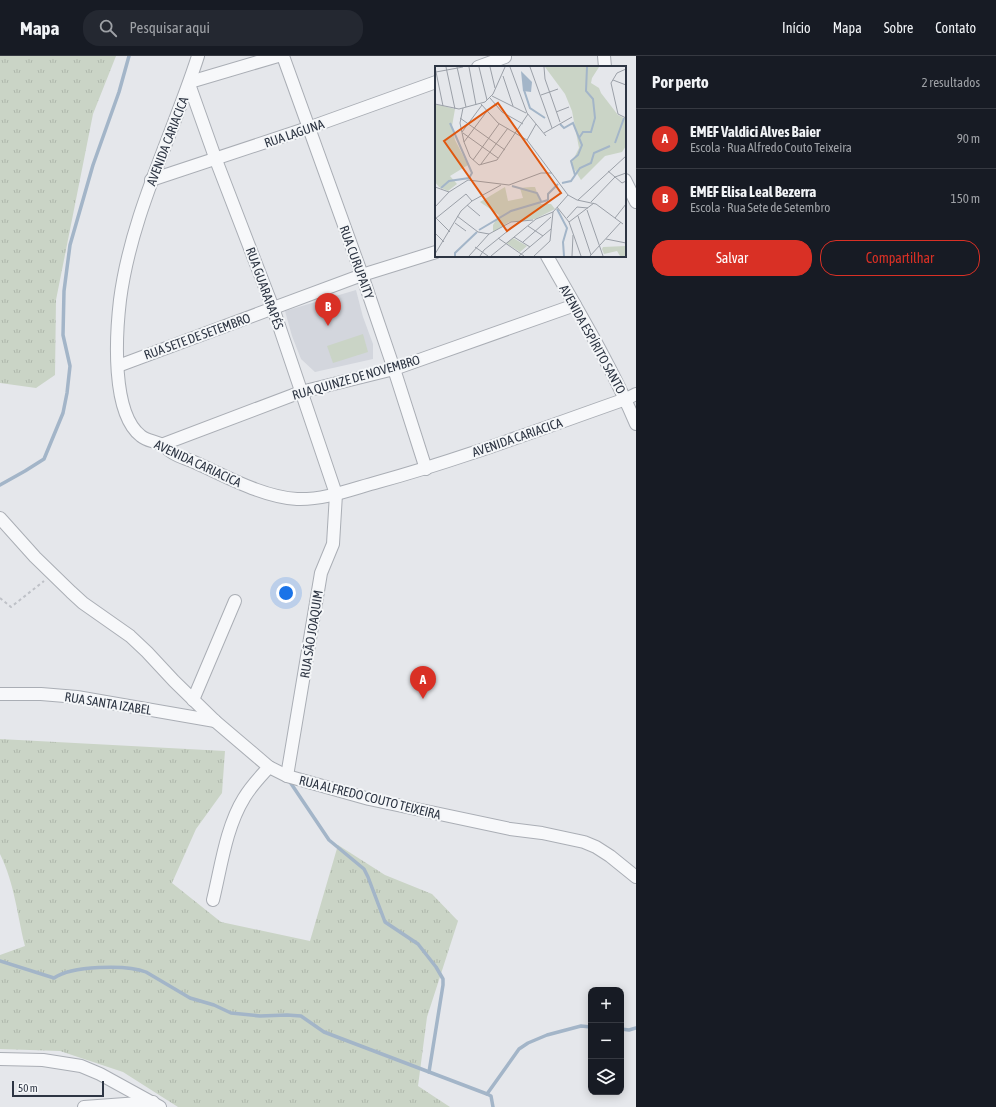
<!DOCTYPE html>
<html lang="pt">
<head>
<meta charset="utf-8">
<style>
	:root { --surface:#171b24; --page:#242831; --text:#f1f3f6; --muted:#9ea1a6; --line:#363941; --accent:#d93025 }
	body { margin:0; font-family:"Asap Condensed",sans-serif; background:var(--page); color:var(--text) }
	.controls { position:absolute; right:12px; bottom:12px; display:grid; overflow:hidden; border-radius:8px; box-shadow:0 2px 10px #0003 }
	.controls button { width:36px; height:36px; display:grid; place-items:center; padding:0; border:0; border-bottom:1px solid var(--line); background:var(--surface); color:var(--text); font:20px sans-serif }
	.scale { position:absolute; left:12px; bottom:10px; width:92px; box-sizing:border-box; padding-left:4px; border:2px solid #2d3543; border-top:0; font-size:11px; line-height:14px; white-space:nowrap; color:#2d3543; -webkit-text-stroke:3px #f4f6f8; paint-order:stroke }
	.you { position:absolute; left:286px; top:537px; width:14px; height:14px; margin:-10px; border:3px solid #fff; border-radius:50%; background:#1a73e8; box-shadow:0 0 0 6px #1a73e833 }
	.badge { display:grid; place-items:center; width:26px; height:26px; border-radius:50%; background:var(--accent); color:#fff; font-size:13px; font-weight:700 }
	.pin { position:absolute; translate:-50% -33px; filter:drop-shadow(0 1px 2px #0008) }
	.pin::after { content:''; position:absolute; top:21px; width:14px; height:12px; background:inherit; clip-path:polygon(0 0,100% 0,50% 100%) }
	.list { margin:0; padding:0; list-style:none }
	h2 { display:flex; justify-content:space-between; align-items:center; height:52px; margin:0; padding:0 16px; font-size:17px }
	h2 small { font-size:13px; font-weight:400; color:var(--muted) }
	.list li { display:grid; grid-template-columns:26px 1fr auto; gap:12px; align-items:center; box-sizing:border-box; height:60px; padding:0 16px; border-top:1px solid var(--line) }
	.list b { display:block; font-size:15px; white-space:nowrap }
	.list p { margin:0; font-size:13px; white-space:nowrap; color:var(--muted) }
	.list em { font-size:13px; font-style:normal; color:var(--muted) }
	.actions { display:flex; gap:8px; padding:12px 16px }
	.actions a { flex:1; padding:9px 0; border:1px solid var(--accent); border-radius:16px; text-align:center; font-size:14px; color:var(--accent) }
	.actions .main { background:var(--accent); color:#fff }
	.icon { flex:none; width:22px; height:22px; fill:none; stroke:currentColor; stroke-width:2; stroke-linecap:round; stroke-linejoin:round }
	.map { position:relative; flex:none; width:636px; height:1051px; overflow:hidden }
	header { display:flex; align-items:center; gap:24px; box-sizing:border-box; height:56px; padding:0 20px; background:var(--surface); border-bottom:1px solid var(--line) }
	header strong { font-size:19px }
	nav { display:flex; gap:22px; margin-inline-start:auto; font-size:14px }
	.search { width:280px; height:36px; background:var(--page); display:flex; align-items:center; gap:10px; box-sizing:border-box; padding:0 14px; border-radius:16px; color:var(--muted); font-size:15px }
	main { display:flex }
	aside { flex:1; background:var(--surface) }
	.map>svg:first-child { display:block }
</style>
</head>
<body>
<header>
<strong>Mapa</strong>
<div class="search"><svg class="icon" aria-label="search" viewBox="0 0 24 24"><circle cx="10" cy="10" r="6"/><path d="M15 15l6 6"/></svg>Pesquisar aqui</div>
<nav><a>Início</a><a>Mapa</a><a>Sobre</a><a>Contato</a></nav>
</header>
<main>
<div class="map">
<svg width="636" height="1051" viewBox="0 0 636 1051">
	<defs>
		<pattern id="grass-tufts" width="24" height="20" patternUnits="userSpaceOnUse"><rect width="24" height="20" fill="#cad4c6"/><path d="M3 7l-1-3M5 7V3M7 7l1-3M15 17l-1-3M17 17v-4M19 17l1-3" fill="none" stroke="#aeb7ab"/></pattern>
	</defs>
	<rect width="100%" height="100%" fill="#e5e7eb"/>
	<polygon fill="#d3d6dd" points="356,234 363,261 373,288 373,303 315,316 301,303 292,280 285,255"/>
	<g fill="url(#grass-tufts)">
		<polygon points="0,0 116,0 93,58 56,244 55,319 36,332 0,327"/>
		<path d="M0 683 225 695 222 737 196 773 172 827 221 866 310 885 338 789 385 819 432 838 458 865 427 961 418 1030 450 1051H178L123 1016 60 995 0 993V899L25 890C17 858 15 829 0 798Z"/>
	</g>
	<polygon fill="#cad4c6" points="363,278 368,296 333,307 327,290"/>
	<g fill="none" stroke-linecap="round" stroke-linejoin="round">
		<g stroke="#a3b5c8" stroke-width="3.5">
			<polyline points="0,429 25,415 44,403 63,357 67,337 70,310 63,279 64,235 70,189 93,109 119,36 129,0"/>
			<polyline points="290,726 329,784 364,813 368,821 385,866 418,888 436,911 443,923 443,929 429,1016"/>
			<path d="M0 905 54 922C71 910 126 908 146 916L190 942 214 949 231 957 260 960 287 959 301 960 324 976 487 1038 491 1040 493 1051"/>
			<polyline points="621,973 629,974 636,972"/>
			<polyline points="487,1038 519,993 528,987 547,979 581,970 591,971"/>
		</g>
		<g stroke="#aaaeb5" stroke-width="14">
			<g id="minor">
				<path d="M198 0C172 81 131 159 120 244 116 278 111 357 141 380 147 385 155 385 162 389 166 391 169 395 173 397 179 401 187 403 194 406 226 420 262 441 297 443 325 444 352 433 378 426 462 403 543 372 626 343L636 338"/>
				<polyline points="283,0 362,219 394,313 426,413"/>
				<polyline points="604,0 605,11"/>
				<polyline points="478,11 505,1"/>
				<polyline points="190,26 278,0"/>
				<polyline points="189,28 216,104 273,252 336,438 333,488 321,517 287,720"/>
				<polyline points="151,124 308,72 436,26"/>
				<polyline points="625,124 636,146"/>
				<path d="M547 200C578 255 611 309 636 368"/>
				<polyline points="118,310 362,219 436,196"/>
				<polyline points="161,389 301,336 394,313 575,249"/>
				<polyline points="0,462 35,501 71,536 83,547 130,580 147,596 174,625 215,665 269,711 287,720 369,743 510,773 542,777 584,786 596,791 610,800 636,821"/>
				<polyline points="0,638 41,638 77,641 215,665"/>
				<polyline points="193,644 235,545"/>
				<path d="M213 844C221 811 226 771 244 742 251 730 260 721 269 711"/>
				<polyline points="0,1003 43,1004 81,1010 100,1018 160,1051"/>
				<polyline points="84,1051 153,1046"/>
			</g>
		</g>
		<polyline stroke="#bec1c7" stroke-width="2" stroke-dasharray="3 3" stroke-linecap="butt" points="0,542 11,551 44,525"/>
		<use href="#minor" stroke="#f7f8fa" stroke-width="12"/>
	</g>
	<g text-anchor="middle" stroke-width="4" stroke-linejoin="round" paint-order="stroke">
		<g font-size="13" fill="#2d3543" stroke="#f4f6f8">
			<text transform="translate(294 77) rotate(-19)" y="5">RUA LAGUNA</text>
			<text transform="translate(167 85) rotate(-69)" y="5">AVENIDA CARIACICA</text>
			<text transform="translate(357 206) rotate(70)" y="5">RUA CURUPAITY</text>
			<text transform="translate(265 232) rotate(70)" y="5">RUA GUARARAPÉS</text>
			<text transform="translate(197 280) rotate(-20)" y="5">RUA SETE DE SETEMBRO</text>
			<text transform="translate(593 283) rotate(61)" y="5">AVENIDA ESPÍRITO SANTO</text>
			<text transform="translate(356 321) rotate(-16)" y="5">RUA QUINZE DE NOVEMBRO</text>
			<text transform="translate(517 381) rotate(-19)" y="5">AVENIDA CARIACICA</text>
			<text transform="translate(198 407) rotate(25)" y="5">AVENIDA CARIACICA</text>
			<text transform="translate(311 578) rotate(-81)" y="5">RUA SÃO JOAQUIM</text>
			<text transform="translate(108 647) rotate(9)" y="5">RUA SANTA IZABEL</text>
			<text transform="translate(370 741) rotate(14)" y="5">RUA ALFREDO COUTO TEIXEIRA</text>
		</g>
	</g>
	<g transform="translate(435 10)">
		<rect width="191" height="191" fill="#e5e7eb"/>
		<path d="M110 1H164L157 12 156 17 164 22 166 27 183 49 191 53V80L187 86 170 90 146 114 136 98 144 82 137 45 130 28ZM0 38 20 43 17 60 20 74 33 99 15 110 22 118 13 125 4 121 0 116ZM70 121 73 135 88 132 85 122 96 121H100L106 138H116L120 143 100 153 74 156 58 166V159L64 149 45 136ZM78 172 92 180 85 186 71 177Z" fill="#cad4c6"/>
		<path d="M191 180V190H185L182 185 169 188 167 183 168 181Z" fill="#cad4c6"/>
		<path d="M86 5 97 16 96 26 88 25Z" fill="#a3b5c8"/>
		<path fill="none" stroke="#a3b5c8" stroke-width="2" d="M89 24 95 42 110 52M125 58 129 62 138 57 147 79 143 89 136 95 140 109M144 72 148 66H156L160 52 158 33 151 25 152 1M180 77 189 52M127 117 136 115 145 102 156 97 159 87 175 80M77 120 102 127 106 135M6 122 14 115 34 112 37 107 15 57M113 134V128L123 118M122 143 132 162 128 176 129 190M44 164 76 145 113 134M20 190V187L42 166"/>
		<path fill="none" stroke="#9ba0a8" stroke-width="1" d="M0 1 8 40M11 1 20 43M22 1 31 41M34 1 41 39M44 1 52 34M55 1 60 22M75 1 92 47 111 70M95 1 117 62M109 1 110 13 125 56M191 3 182 7 176 17 183 48 191 52M1 6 28 1M68 10 78 40M178 14 191 19M106 29 123 23M57 30 91 47M55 32 67 46 88 58M0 38 24 43 50 36 58 28 70 1M46 38 63 57 92 74 133 129 142 134 161 138 188 158M28 42 25 57 29 76 35 91 44 99 62 94 93 48M121 46 134 41M25 52 70 84M27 66 47 39M28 67 63 92M109 67 137 51M92 74 101 58M29 76 52 45M38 94 64 58M46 98 73 62M173 105 187 117 191 115M0 121 14 126 33 114 74 119 106 107H117M143 134 191 90M156 136 180 111 191 107M32 139 45 150M0 141 14 126M122 141 134 156 146 190M152 144 168 190M22 150 43 166 54 168M143 150 156 189M1 152 15 166M132 152 142 141 153 142M180 152 191 138M0 153 31 128 37 135M134 156 159 137M20 157 31 165M93 160 108 170M0 167 9 176M79 171 95 181M63 172 89 190M171 173 191 177M88 176 116 151M40 181 53 190M0 188 26 145 37 135 66 119M34 190 54 168 76 156 98 154M45 190 49 184 84 156M56 190 101 153 118 146 133 129M84 190 116 163M99 190 115 175 118 146M137 190 138 169M155 190 186 156"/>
		<path fill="#df570f" fill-opacity="0.15" stroke="#df570f" stroke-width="2" d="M63 37 126 127 72 165 9 75Z"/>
		<rect width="191" height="191" fill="none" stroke="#2d3543" stroke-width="2"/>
	</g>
</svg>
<div class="controls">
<button>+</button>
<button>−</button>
<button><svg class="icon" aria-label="layers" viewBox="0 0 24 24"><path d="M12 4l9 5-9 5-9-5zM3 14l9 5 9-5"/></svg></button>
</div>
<div class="scale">50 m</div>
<div class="you"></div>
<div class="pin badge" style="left:423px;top:643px">A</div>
<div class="pin badge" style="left:328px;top:270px">B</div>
</div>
<aside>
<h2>Por perto<small>2 resultados</small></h2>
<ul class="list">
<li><span class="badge">A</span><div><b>EMEF Valdici Alves Baier</b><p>Escola · Rua Alfredo Couto Teixeira</p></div><em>90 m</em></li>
<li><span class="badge">B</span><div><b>EMEF Elisa Leal Bezerra</b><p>Escola · Rua Sete de Setembro</p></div><em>150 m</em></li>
</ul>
<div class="actions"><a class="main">Salvar</a><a>Compartilhar</a></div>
</aside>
</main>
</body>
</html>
